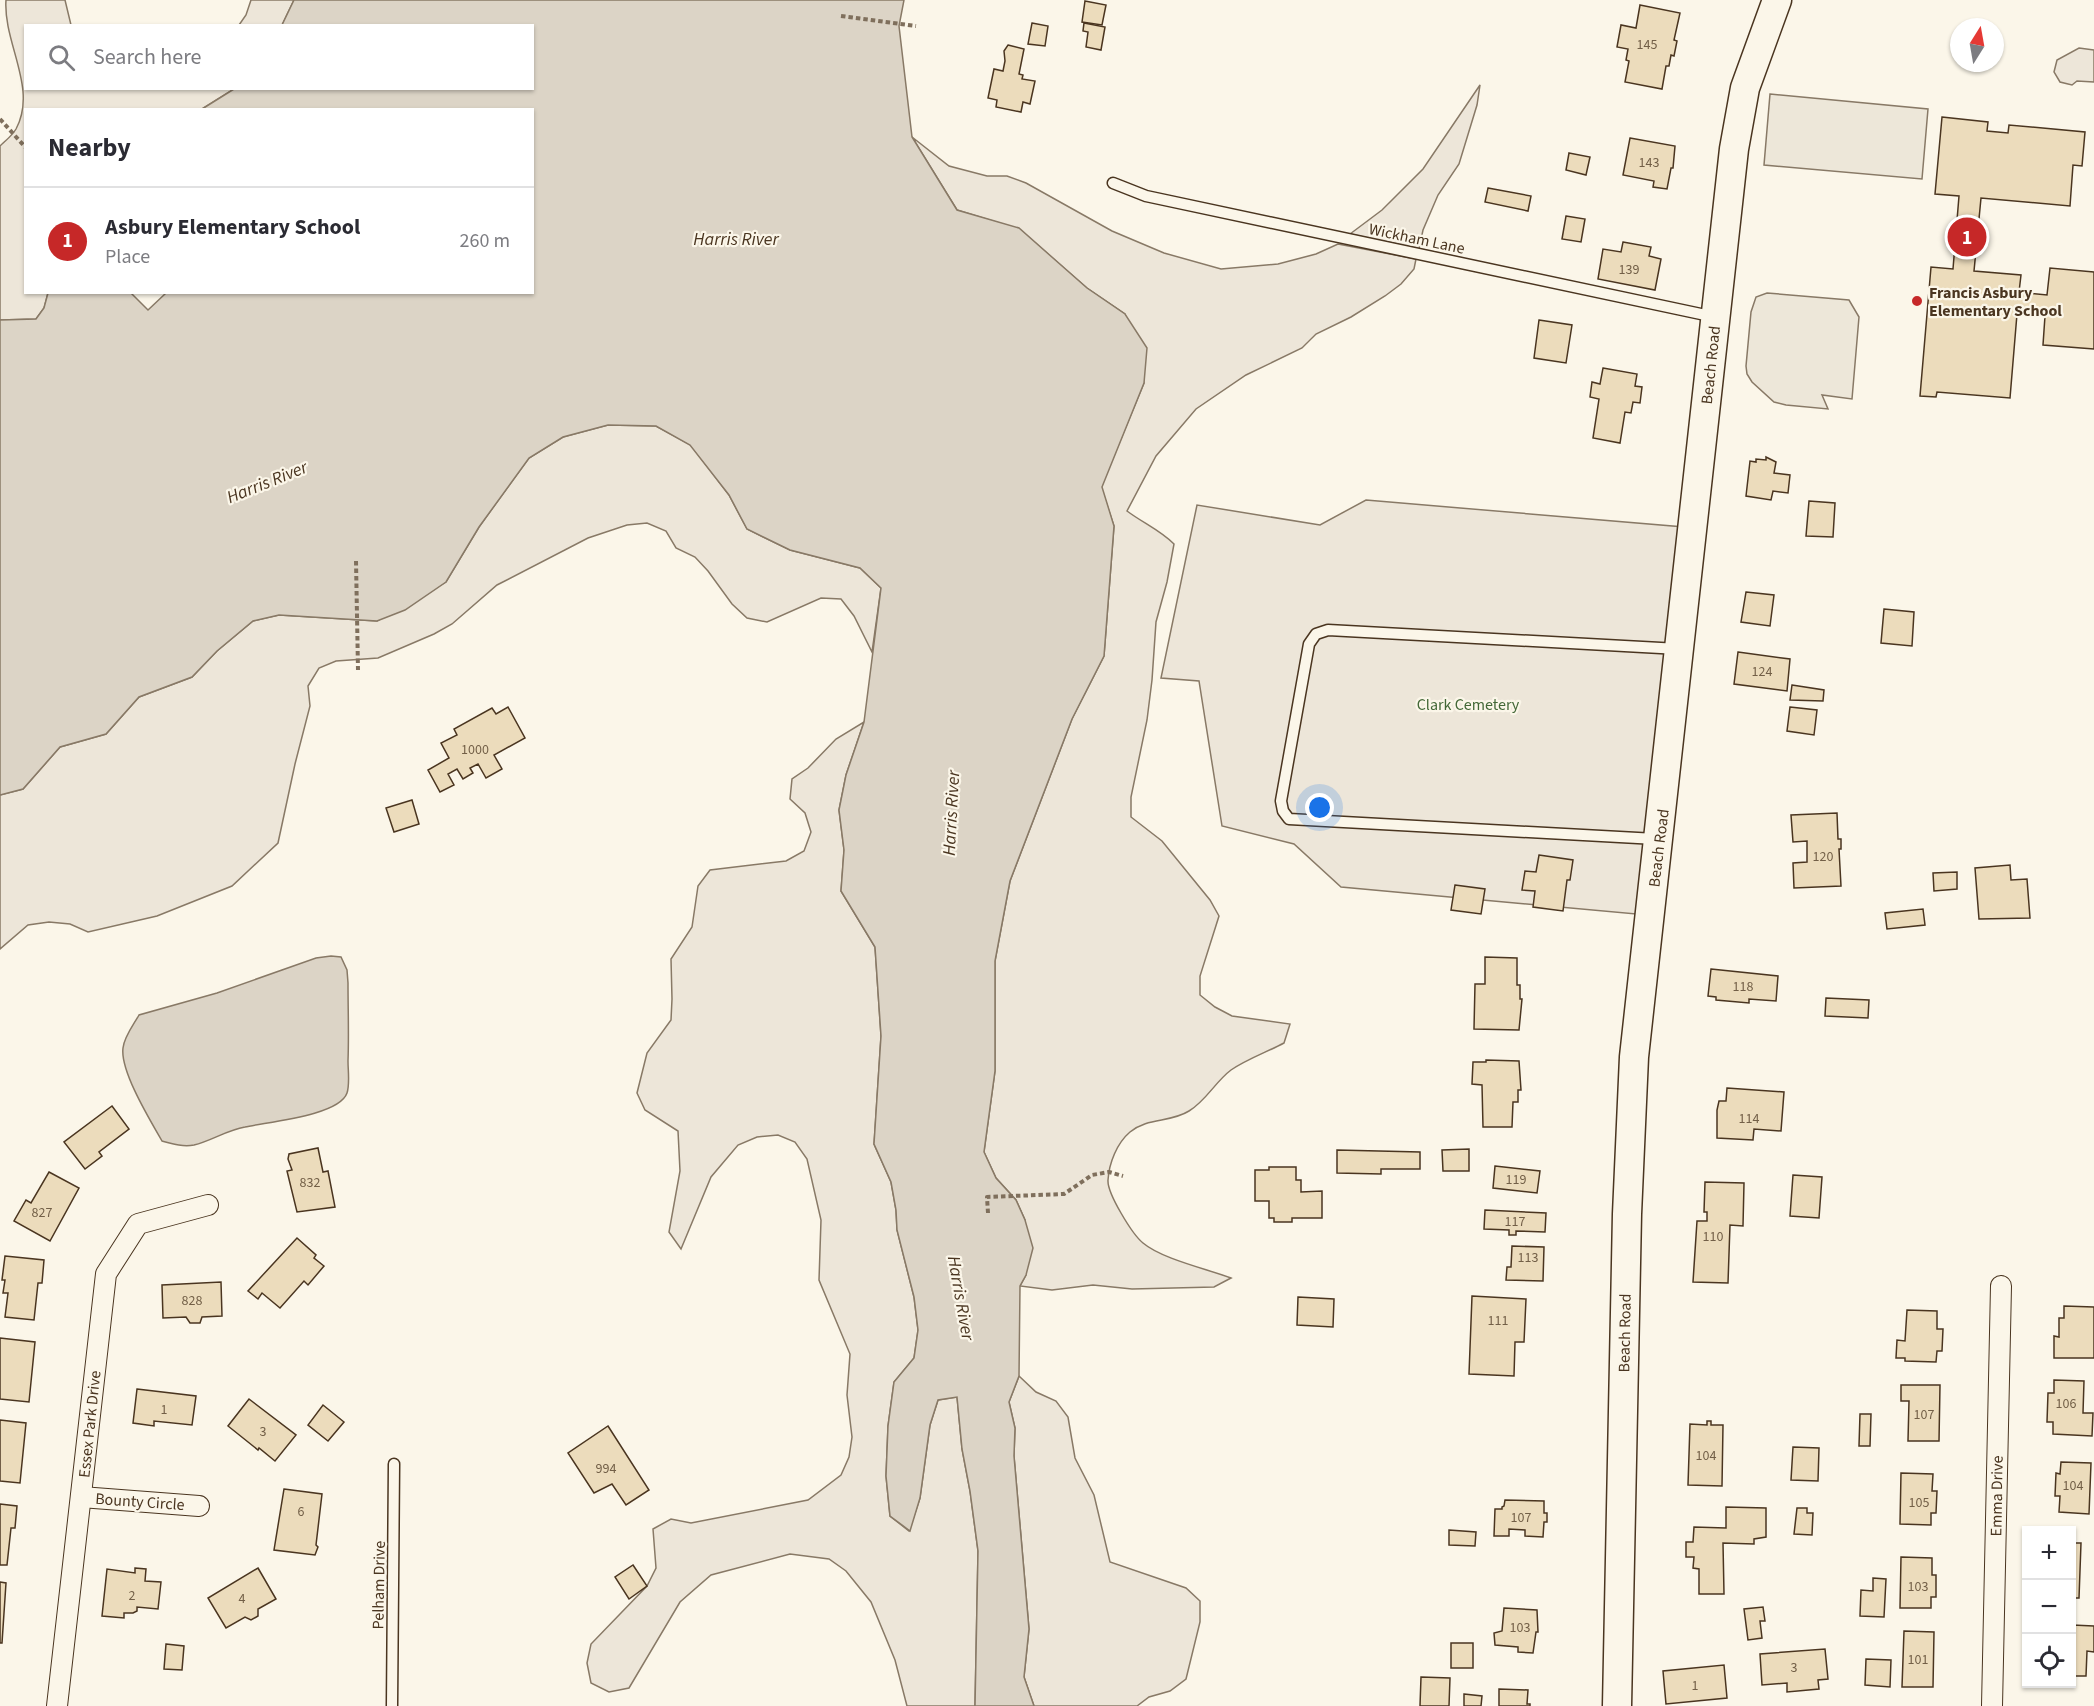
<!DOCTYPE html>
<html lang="en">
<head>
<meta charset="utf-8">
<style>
	:root { --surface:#fff; --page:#f7f7f7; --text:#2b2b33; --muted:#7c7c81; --line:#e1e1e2; --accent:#c62828 }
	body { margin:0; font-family:"Source Sans 3",sans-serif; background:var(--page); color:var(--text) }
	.controls { position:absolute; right:18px; bottom:18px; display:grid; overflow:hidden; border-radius:0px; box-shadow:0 2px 4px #0004 }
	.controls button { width:54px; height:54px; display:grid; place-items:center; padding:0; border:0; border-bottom:2px solid var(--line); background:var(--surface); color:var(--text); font:30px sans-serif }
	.compass { position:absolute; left:1950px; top:18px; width:54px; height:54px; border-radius:50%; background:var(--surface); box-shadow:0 2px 4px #0004; rotate:11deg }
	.you { position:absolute; left:1320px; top:808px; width:21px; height:21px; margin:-15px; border:4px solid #fff; border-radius:50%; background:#1a73e8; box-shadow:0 0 0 9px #1a73e833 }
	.badge { display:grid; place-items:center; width:39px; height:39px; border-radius:50%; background:var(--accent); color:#fff; font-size:20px; font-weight:700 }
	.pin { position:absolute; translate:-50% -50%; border:3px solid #fff; box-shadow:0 2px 6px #0006 }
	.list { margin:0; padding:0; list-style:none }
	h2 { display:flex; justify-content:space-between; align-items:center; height:78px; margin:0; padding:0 24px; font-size:26px }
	h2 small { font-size:20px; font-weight:400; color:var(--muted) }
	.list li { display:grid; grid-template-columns:39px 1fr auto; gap:18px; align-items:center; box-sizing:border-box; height:108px; padding:0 24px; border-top:2px solid var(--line) }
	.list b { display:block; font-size:22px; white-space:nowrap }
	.list p { margin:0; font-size:20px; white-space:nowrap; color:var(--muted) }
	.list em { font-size:20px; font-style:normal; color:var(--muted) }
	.icon { flex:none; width:33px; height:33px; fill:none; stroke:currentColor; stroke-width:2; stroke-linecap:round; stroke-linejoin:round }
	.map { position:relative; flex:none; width:2094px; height:1706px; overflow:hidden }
	.search { position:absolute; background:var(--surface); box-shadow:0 2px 4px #0004; left:24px; top:24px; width:510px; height:66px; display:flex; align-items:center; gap:15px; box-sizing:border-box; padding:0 21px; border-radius:0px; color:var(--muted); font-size:22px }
	.panel { position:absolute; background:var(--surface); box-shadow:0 2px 4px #0004; left:24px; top:108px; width:510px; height:186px; border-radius:0px }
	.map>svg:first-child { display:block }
</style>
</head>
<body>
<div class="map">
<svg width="2094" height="1706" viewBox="0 0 2094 1706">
	<rect width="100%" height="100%" fill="#fbf6e9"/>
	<g fill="#ede6d9" stroke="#887966" stroke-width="1.5">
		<path d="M6 0H65L71 25 26 26V88L234 89 202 109 26 110V292L48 293 44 308 36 319 0 320V146C5 141 12 136 16 129 38 88 3 43 6 0Z"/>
		<polygon points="251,0 294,0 282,25 239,25 246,15"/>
		<polygon points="2079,48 2094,50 2094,82 2077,81 2072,85 2060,82 2054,72 2057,60"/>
		<polygon points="1480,85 1477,105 1459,164 1438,195 1423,230 1419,249 1350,234 1382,210 1423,169"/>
		<path d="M912 137 949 166 987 176H1007L1026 183 1112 231 1164 253 1221 269 1278 264 1316 254 1338 244 1416 259 1414 269 1401 284 1385 296 1351 317 1316 334 1302 348 1246 375 1196 409 1156 456 1127 511C1143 523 1160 530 1174 544L1167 582 1156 622 1152 680 1147 720 1131 797V817L1162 841 1210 900 1219 916 1200 976V995L1215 1007 1232 1016 1290 1024 1284 1043C1267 1052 1247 1059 1231 1070 1215 1082 1206 1101 1189 1111 1170 1123 1148 1117 1130 1132 1117 1143 1109 1163 1108 1180 1107 1193 1132 1234 1143 1243 1162 1259 1207 1269 1231 1278L1214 1287 1132 1289 1093 1285 1052 1290 1020 1286 1026 1275 1025 1220 1016 1200 996 1178 984 1152 995 1071V961L1010 881 1072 719 1104 656 1114 526 1101 487 1144 383 1125 314 1087 288 1019 229 957 210Z"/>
		<polygon points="608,425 656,426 691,445 729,495 747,529 790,550 860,568 881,588 872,652 854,616 841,599 821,598 767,622 747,618 732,604 708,571 695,557 676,548 666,531 647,523 627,525 588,538 497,585 452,624 434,634 378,658 336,661 319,668 308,686 310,706 295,764 278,843 232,886 157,916 88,932 70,924 49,922 28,925 0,949 0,795 23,789 60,747 106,734 139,697 192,677 217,651 253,621 279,615 377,621 446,582 479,527 529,458 563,437"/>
		<polygon points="1366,500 1684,527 1647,915 1341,887 1294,844 1222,826 1199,681 1161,678 1197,505 1320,525"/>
		<polygon points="864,722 846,775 839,810 844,850 841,891 875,947 881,1036 874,1144 891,1182 896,1210 897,1230 914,1297 918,1330 914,1358 894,1382 888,1426 886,1476 890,1516 909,1531 920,1498 930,1425 938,1400 957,1397 962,1449 970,1491 978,1551 975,1706 907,1706 895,1660 871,1602 846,1571 829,1559 790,1554 711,1575 680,1602 629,1688 609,1692 591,1683 587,1663 591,1644 647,1586 656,1568 653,1529 671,1519 691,1523 808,1500 841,1475 849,1457 852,1437 847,1395 850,1354 819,1280 821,1220 807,1159 795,1142 778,1135 757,1137 738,1145 711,1177 681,1249 669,1232 680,1171 678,1131 645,1110 637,1093 647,1053 671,1020 672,999 671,959 692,927 698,886 710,870 786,861 804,851 811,832 805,813 790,799 792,779 808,768 836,739"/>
		<polygon points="1019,1376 1036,1392 1056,1401 1068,1417 1075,1458 1094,1495 1110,1562 1186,1588 1200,1601 1200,1622 1186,1679 1170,1691 1149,1697 1137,1706 1034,1706 1024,1677 1029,1629 1014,1456 1015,1428 1009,1402"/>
	</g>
	<g fill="#ede7d9" stroke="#887966" stroke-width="1.5">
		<polygon points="1770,94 1928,109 1922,179 1764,165"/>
		<polygon points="1767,293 1849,300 1859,317 1852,399 1822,395 1828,409 1786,405 1774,402 1752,382 1747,374 1746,366 1751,312 1756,297"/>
	</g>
	<g fill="#dcd4c6" stroke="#887966" stroke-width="1.5">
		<polygon points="294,0 904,0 899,26 912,137 957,210 1019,228 1087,288 1125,314 1147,348 1144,383 1102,487 1114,526 1104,656 1072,719 1010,881 995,961 995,1071 984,1152 996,1178 1016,1200 1025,1220 1033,1248 1026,1275 1020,1286 1019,1376 1009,1402 1015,1428 1014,1456 1029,1629 1024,1677 1034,1706 975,1706 978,1551 970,1491 962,1449 957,1397 938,1400 930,1425 920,1498 910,1531 890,1516 886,1476 888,1426 894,1382 914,1358 918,1330 914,1297 897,1230 896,1210 891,1182 874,1144 881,1036 875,947 841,891 844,850 839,810 846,775 864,722 881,588 860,568 790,550 747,529 729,495 690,445 656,426 608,425 563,437 529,458 479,527 446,582 405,610 377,621 279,615 253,621 217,651 192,677 139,697 106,734 60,747 23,789 0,795 0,320 36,319 44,308 48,293 532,292 532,110 202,109 234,89 532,88 532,26 282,25"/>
		<path d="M331 956 341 957 347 970 348 983C348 1009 349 1035 348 1061 348 1071 350 1084 347 1093 339 1116 266 1122 245 1127 227 1130 211 1141 194 1145 183 1147 173 1144 162 1141 150 1120 120 1071 123 1048 124 1037 134 1024 139 1015L217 993 316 958Z"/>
	</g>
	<polygon fill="#fbf6e9" stroke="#887966" stroke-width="1.5" points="131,293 166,293 148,310"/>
	<g fill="#ecdcbc" stroke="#4a3520" stroke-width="1.5">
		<polygon points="1085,1 1106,5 1102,25 1082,22"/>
		<polygon points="1640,5 1680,13 1674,40 1677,41 1674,56 1671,55 1669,66 1666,66 1662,89 1625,82 1629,61 1626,60 1628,49 1617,47 1621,25 1636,28"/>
		<polygon points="1032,23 1048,26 1045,46 1028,44"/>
		<polygon points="1084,23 1105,27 1101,50 1086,47 1088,32 1083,31"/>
		<polygon points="1008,45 1024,49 1019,74 1023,75 1022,79 1035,81 1030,104 1023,102 1021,112 996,107 997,100 988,98 994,69 1003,71 1005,61 1004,51"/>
		<polygon points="1942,117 1988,122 1987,131 2008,133 2009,125 2085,132 2082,166 2073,165 2070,206 1981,198 1974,271 2021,275 2019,292 2047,295 2050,268 2094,272 2094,349 2043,345 2045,316 2017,314 2010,398 1937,392 1936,397 1920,396 1931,267 1953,269 1959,196 1935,194"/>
		<polygon points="1630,138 1675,146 1673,168 1671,168 1667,189 1653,187 1654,181 1623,175"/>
		<polygon points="1569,153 1590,157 1586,175 1566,170"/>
		<polygon points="1488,188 1531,196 1528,211 1485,202"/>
		<polygon points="1566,216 1585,219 1581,242 1562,239"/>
		<polygon points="1623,242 1651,247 1649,256 1661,259 1655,290 1598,279 1603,249 1621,252"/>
		<polygon points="1539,320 1572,325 1566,363 1534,358"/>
		<polygon points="1603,368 1637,374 1635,386 1642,387 1640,403 1633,402 1631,413 1625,412 1620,443 1593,438 1599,399 1590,397 1592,382 1600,384"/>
		<polygon points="1766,457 1776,462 1774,473 1790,475 1788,493 1773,491 1771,500 1746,496 1750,461 1756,462 1756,459 1766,460"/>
		<polygon points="1809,501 1835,503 1833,537 1806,536"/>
		<polygon points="1746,592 1774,595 1770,626 1741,622"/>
		<polygon points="1884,609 1914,612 1912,646 1881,643"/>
		<polygon points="1738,652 1790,659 1787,691 1734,684"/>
		<polygon points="1792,685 1824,690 1823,701 1790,700"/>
		<polygon points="508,707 525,738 494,755 502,769 486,778 478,764 470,768 473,773 463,779 457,769 448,774 454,785 440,792 428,770 449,758 441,743 457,735 454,729 492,708 496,714"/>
		<polygon points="1790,707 1817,710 1814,735 1787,731"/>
		<polygon points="412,800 419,824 394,832 386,808"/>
		<polygon points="1837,813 1838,839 1841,839 1841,849 1839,849 1841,886 1794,888 1793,863 1807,862 1807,841 1793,842 1791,815"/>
		<polygon points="1539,855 1573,860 1570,880 1567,880 1563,911 1533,907 1535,891 1522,890 1525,871 1536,872"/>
		<polygon points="2010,865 2011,880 2027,879 2030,918 1979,919 1975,868"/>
		<polygon points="1957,872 1957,889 1934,891 1933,873"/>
		<polygon points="1455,885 1485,889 1481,914 1451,910"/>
		<polygon points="1923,909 1925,925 1887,929 1885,913"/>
		<polygon points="1485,957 1517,958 1517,985 1520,985 1520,999 1522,999 1519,1030 1474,1029 1475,984 1485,984"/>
		<polygon points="1711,969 1778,976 1776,1001 1749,999 1749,1003 1716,1000 1716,997 1708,996"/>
		<polygon points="1826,998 1869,1000 1868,1018 1825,1016"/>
		<polygon points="1486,1060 1519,1061 1521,1090 1518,1090 1518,1102 1513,1102 1512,1127 1483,1127 1482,1085 1472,1084 1473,1062 1486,1062"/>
		<polygon points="1727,1088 1784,1092 1781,1131 1754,1129 1753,1140 1717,1138 1717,1110 1719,1101 1726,1101"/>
		<polygon points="112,1106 129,1129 99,1152 102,1156 85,1169 64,1142"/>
		<polygon points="318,1148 323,1172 328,1171 335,1207 297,1212 287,1171 292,1170 288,1159 289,1154"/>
		<polygon points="1469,1149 1469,1171 1443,1171 1442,1150"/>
		<polygon points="1337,1150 1420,1152 1420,1169 1381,1169 1381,1174 1337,1173"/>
		<polygon points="1495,1166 1540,1171 1537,1193 1493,1188"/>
		<polygon points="1269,1167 1296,1167 1296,1180 1301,1180 1301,1192 1322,1191 1322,1218 1292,1218 1292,1222 1274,1222 1274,1218 1269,1218 1269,1201 1255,1201 1255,1170 1269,1170"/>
		<polygon points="49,1172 79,1188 50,1241 14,1221 26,1200 31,1203"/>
		<polygon points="1793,1175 1822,1177 1819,1218 1790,1216"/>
		<polygon points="1705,1182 1744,1183 1743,1226 1730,1225 1728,1283 1693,1282 1697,1221 1707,1221 1707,1212 1704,1212"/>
		<polygon points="1485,1210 1546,1213 1545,1232 1516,1231 1516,1235 1509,1235 1509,1230 1484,1229"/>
		<polygon points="297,1238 316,1255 314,1258 324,1266 308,1285 304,1281 280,1308 262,1293 258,1299 248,1291"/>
		<polygon points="1512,1246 1544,1247 1543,1281 1506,1280 1507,1267 1511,1267"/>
		<polygon points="5,1256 44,1260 42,1283 38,1283 34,1320 5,1317 8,1293 3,1293 5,1280 2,1280"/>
		<polygon points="221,1282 222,1316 202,1317 200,1323 190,1323 186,1317 163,1318 162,1285"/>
		<polygon points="1472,1296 1526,1299 1524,1342 1515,1342 1514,1376 1469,1374"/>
		<polygon points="1298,1297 1334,1299 1333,1327 1297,1325"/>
		<polygon points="2064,1306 2094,1307 2094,1358 2054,1358 2054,1336 2059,1337 2059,1318 2064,1318"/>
		<polygon points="1907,1310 1937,1311 1937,1329 1943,1329 1942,1351 1937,1351 1936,1362 1905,1361 1905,1358 1896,1358 1897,1340 1905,1341"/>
		<polygon points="0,1338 35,1342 29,1402 0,1399"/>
		<polygon points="2054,1380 2084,1381 2083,1413 2093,1413 2092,1436 2053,1434 2053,1422 2047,1422 2048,1393 2054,1393"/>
		<polygon points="1901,1385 1940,1385 1939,1441 1908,1441 1909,1401 1901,1401"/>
		<polygon points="137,1389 196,1396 192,1425 154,1421 154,1426 133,1423"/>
		<polygon points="249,1399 296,1435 275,1461 259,1448 258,1450 228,1426"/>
		<polygon points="323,1405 344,1422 328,1441 308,1425"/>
		<polygon points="1860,1414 1871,1414 1870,1446 1859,1446"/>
		<polygon points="0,1420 26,1423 20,1483 0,1481"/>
		<polygon points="1707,1421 1711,1421 1711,1425 1723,1425 1722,1486 1688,1485 1690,1424 1707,1425"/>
		<polygon points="608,1426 649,1490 626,1505 612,1484 594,1493 568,1453"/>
		<polygon points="1793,1447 1819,1448 1818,1481 1791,1480"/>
		<polygon points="2061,1462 2091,1463 2089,1514 2059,1512 2060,1496 2055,1496 2056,1473 2060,1474"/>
		<polygon points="1901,1473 1933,1474 1932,1491 1937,1491 1936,1513 1931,1513 1931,1525 1900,1524"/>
		<polygon points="284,1489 322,1494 316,1545 318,1547 315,1555 274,1550"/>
		<polygon points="1505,1500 1544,1501 1544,1513 1547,1513 1547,1522 1544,1522 1543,1537 1525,1536 1525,1530 1509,1529 1509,1536 1494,1536 1495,1509 1502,1509 1502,1507 1504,1506"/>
		<polygon points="0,1504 17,1506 15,1528 11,1528 7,1565 0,1565"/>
		<polygon points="1726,1507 1766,1508 1766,1537 1754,1539 1754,1544 1723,1543 1724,1594 1699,1594 1699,1569 1693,1568 1694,1557 1686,1557 1686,1542 1693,1542 1694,1527 1726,1528"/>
		<polygon points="1797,1508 1807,1508 1807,1513 1813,1513 1812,1535 1794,1534"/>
		<polygon points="1449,1530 1476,1532 1475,1546 1449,1545"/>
		<polygon points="2072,1543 2081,1543 2079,1598 2072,1598"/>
		<polygon points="1901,1557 1932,1558 1932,1575 1936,1575 1936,1597 1931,1597 1931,1608 1900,1608"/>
		<polygon points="633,1565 647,1586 629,1599 615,1577"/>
		<polygon points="135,1568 146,1569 145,1581 161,1582 158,1609 137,1607 137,1611 133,1613 124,1613 124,1618 102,1616 107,1569 135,1573"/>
		<polygon points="258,1568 276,1599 258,1609 258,1616 251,1620 245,1617 226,1628 208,1598"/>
		<polygon points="1873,1578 1886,1579 1884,1617 1860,1616 1861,1590 1873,1591"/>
		<polygon points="0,1582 6,1583 2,1643 0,1643"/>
		<polygon points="1763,1607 1765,1621 1760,1621 1762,1638 1748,1640 1744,1609"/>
		<polygon points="1504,1608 1537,1610 1538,1632 1536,1632 1533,1653 1518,1652 1518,1647 1495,1645 1494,1633 1502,1631"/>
		<polygon points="2072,1625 2094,1626 2094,1652 2087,1651 2086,1676 2072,1676"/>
		<polygon points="1904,1631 1934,1632 1933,1687 1902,1687"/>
		<rect x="1451" y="1643" width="22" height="25"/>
		<polygon points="166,1644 184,1646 182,1670 164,1669"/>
		<polygon points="1825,1649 1828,1679 1818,1680 1819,1689 1787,1692 1787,1683 1762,1685 1760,1654"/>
		<polygon points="1866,1659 1891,1660 1890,1687 1865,1685"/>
		<polygon points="1724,1665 1727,1698 1666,1704 1663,1671"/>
		<polygon points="1421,1677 1450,1678 1449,1706 1420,1706"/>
		<polygon points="1499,1689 1528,1690 1527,1704 1530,1704 1530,1706 1499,1706"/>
		<polygon points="1464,1694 1482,1696 1481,1706 1464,1706"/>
	</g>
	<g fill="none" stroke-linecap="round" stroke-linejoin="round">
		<g stroke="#4a3520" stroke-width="13">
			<g id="lane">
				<polyline points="1113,183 1146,196 1715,317"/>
				<polyline points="1656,839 1289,819 1283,811 1281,801 1309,644 1316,634 1328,630 1679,649"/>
				<polyline points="392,1706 394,1464"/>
			</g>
		</g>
		<g stroke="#4a3520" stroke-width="22">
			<g id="street">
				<polyline points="81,1497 199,1506"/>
				<polyline points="57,1706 106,1274 138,1224 208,1205"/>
				<polyline points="1992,1706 2001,1286"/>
			</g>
		</g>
		<g stroke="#4a3520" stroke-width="31">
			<polyline id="secondary" points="1617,1706 1627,1214 1634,1057 1734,149 1745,88 1777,0"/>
		</g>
		<g stroke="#7f6f5c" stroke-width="4" stroke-dasharray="4.5 3" stroke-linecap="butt">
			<polyline points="841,16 916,26"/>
			<polyline points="0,119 26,148"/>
			<polyline points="356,561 358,670"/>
			<polyline points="988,1213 987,1197 1064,1194 1092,1175 1109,1172 1123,1176"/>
		</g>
		<use href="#lane" stroke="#fbf6e9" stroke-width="10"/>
		<use href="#street" stroke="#fbf6e9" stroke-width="20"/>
		<use href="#secondary" stroke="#fbf6e9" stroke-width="28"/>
	</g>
	<circle fill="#c62828" stroke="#fbf6e9" stroke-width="2" cx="1917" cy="301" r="6"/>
	<g text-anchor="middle" stroke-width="4.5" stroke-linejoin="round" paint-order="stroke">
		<g font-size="14" fill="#725f47">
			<text x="1647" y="49">145</text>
			<text x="1649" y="167">143</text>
			<text x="1629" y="274">139</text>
			<text x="1762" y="676">124</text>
			<text x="475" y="754">1000</text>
			<text x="1823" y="861">120</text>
			<text x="1743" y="991">118</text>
			<text x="1749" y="1123">114</text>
			<text x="1516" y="1184">119</text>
			<text x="310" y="1187">832</text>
			<text x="42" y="1217">827</text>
			<text x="1515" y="1226">117</text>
			<text x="1713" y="1241">110</text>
			<text x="1528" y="1262">113</text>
			<text x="192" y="1305">828</text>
			<text x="1498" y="1325">111</text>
			<text x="2066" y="1408">106</text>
			<text x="164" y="1414">1</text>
			<text x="1924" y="1419">107</text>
			<text x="263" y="1436">3</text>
			<text x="1706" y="1460">104</text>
			<text x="606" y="1473">994</text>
			<text x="2073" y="1490">104</text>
			<text x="1919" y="1507">105</text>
			<text x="301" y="1516">6</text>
			<text x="1521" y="1522">107</text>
			<text x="1918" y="1591">103</text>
			<text x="132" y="1600">2</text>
			<text x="242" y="1603">4</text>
			<text x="1520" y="1632">103</text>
			<text x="1918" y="1664">101</text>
			<text x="1794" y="1672">3</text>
			<text x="1695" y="1690">1</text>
		</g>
		<g font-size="16" fill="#4a3520" stroke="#fbf6e9">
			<text transform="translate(1417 238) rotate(12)" y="6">Wickham Lane</text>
			<text transform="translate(1710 365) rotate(-84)" y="6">Beach Road</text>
			<text transform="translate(1658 848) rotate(-83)" y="6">Beach Road</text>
			<text transform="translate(1624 1333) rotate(-89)" y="6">Beach Road</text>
			<text transform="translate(89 1424) rotate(-84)" y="6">Essex Park Drive</text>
			<text transform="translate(1996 1496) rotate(-89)" y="6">Emma Drive</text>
			<text transform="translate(140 1501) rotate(4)" y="6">Bounty Circle</text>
			<text transform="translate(378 1585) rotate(-89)" y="6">Pelham Drive</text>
		</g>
		<g font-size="16" font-weight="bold" fill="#4a3520" stroke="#fbf6e9" text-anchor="start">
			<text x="1929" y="298">Francis Asbury<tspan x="1929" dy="18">Elementary School</tspan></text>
		</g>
		<g font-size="16" fill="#436837" stroke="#fbf6e9">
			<text x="1468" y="710">Clark Cemetery</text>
		</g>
		<g font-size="18" font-style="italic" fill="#4a3520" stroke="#fbf6e9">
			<text x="736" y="245">Harris River</text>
			<text transform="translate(267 482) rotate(-22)" y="6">Harris River</text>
			<text transform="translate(951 813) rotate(-87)" y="6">Harris River</text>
			<text transform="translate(961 1298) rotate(80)" y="6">Harris River</text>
		</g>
	</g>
</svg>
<div class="controls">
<button>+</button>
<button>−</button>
<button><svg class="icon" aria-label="locate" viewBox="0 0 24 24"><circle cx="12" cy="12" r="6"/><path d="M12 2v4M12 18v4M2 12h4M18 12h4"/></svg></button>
</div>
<svg class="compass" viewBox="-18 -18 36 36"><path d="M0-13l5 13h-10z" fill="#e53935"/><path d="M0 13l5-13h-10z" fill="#7c7c81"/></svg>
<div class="you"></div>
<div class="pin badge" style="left:1967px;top:237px">1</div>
<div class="search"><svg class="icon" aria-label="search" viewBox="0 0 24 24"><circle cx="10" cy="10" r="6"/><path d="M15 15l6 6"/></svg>Search here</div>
<section class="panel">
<h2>Nearby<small></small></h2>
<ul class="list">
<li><span class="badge">1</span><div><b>Asbury Elementary School</b><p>Place</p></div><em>260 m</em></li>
</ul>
</section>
</div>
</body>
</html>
